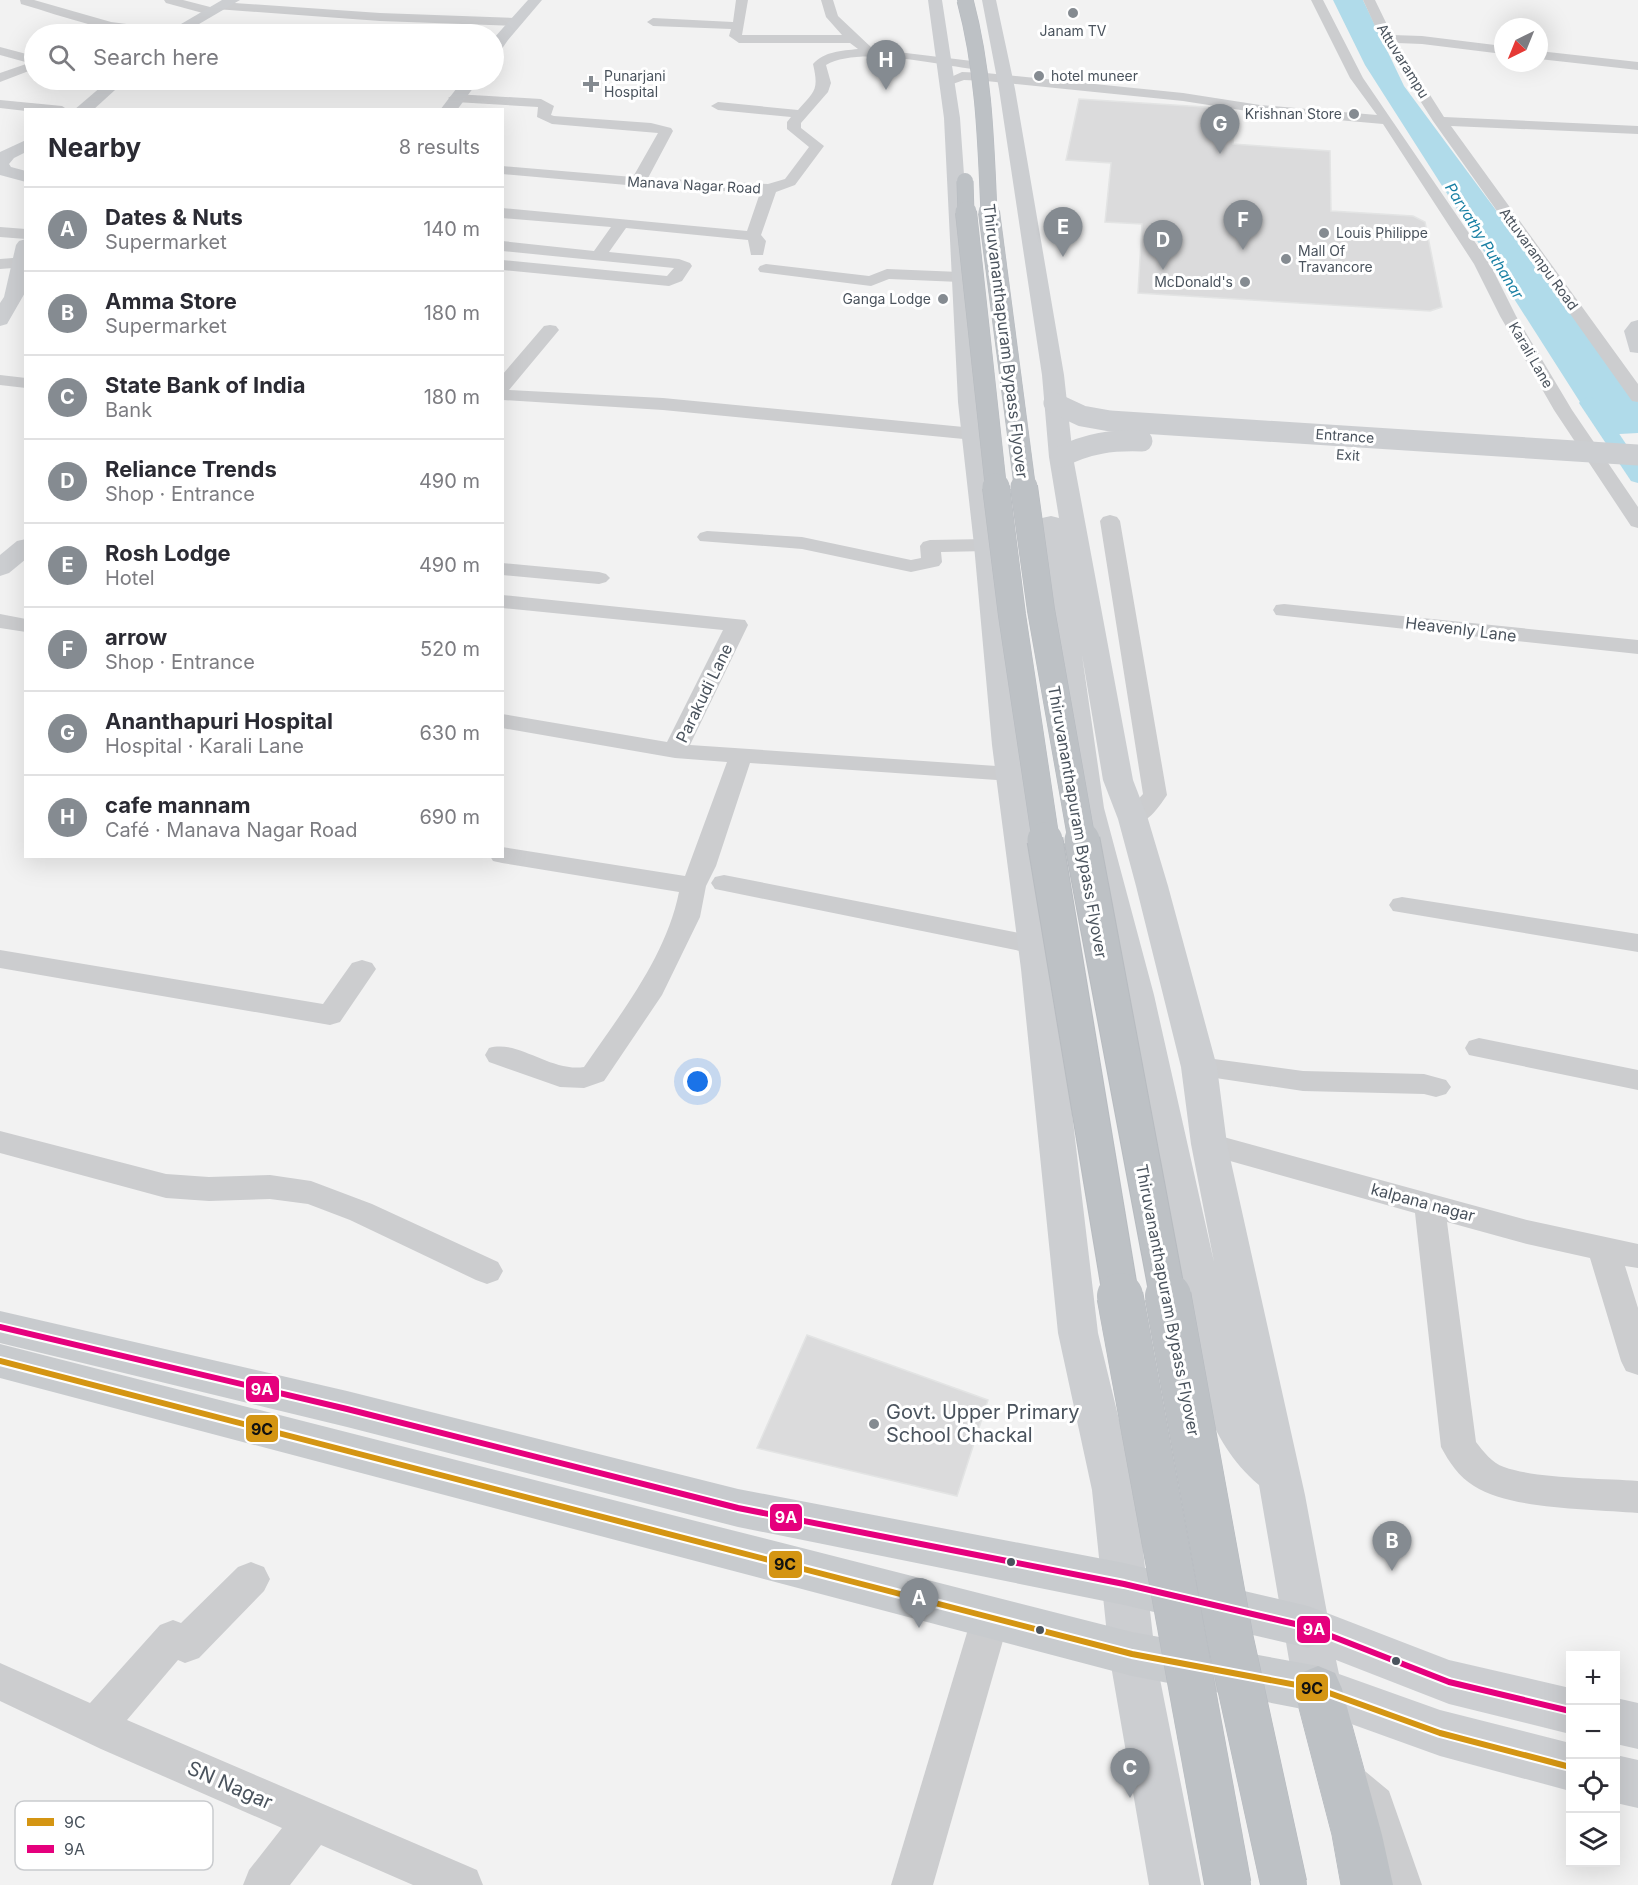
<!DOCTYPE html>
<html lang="en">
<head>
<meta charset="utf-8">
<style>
	:root { --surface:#fff; --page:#f2f2f3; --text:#2b2b33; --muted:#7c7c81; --line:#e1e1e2; --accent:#858b91 }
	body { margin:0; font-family:Inter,sans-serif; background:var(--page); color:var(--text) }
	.controls { position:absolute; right:18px; bottom:18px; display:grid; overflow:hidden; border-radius:0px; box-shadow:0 6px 24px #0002 }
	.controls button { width:54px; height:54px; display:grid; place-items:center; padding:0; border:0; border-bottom:2px solid var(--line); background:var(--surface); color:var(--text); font:30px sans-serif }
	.compass { position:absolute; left:1494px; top:18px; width:54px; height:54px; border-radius:50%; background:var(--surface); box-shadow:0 6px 24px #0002; rotate:223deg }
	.you { position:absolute; left:698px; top:1082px; width:21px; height:21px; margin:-15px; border:4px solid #fff; border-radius:50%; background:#1a73e8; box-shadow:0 0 0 9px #1a73e833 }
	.badge { display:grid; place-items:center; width:39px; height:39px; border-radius:50%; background:var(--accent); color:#fff; font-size:20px; font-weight:700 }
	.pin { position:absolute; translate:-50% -50px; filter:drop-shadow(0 2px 3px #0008) }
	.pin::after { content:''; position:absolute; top:32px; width:21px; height:18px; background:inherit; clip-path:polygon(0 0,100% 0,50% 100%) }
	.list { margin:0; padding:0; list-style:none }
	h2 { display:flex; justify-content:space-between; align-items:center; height:78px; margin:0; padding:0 24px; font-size:26px }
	h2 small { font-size:20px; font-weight:400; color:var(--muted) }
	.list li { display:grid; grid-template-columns:39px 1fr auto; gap:18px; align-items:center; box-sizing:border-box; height:84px; padding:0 24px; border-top:2px solid var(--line) }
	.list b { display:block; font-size:22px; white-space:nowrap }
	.list p { margin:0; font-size:20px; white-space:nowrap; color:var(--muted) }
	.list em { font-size:20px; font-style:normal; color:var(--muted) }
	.icon { flex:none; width:33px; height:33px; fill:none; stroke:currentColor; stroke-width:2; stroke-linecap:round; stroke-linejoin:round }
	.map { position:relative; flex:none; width:1638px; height:1885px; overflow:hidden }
	.search { position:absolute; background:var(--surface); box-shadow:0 6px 24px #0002; left:24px; top:24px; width:480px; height:66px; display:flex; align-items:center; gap:15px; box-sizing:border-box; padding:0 21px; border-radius:33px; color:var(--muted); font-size:22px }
	.panel { position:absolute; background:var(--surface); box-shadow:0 6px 24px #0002; left:24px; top:108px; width:480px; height:750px; border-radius:0px }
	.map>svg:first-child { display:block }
</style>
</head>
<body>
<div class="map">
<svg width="1638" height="1885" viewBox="0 0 1638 1885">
	<rect width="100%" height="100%" fill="#f2f2f2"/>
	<polygon fill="#b0dbea" points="1333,0 1363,0 1404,86 1638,402 1638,433 1601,435 1365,65"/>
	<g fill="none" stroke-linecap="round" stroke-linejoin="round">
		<polygon fill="#b0dbea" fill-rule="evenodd" points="1589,397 1596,399 1638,462 1638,483 1631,481 1579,403 1582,399"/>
	</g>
	<g fill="#dbdbdc" stroke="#e3e4e4" stroke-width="1.5">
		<polygon points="1079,99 1205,107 1236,112 1233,144 1330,151 1331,211 1413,216 1425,222 1442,307 1430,311 1138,293 1142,224 1105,222 1111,163 1066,160"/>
		<polygon points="807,1335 988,1400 957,1496 757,1448"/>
	</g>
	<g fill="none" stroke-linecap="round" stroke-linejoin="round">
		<g stroke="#b7bbc0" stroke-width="1">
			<polygon id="highway" points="1318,1666 1335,1673 1342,1689 1382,1835 1393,1885 1341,1885 1332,1835 1294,1689 1301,1673"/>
		</g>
		<g fill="#cccdcf" fill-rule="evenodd">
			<path d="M20 0H34L111 22 173 30 179 34C126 40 72 19 21 4Z"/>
			<polygon points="164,0 183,0 214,8 216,11 210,15 166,3"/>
			<path d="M736 0H748L742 35H842L826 17 821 0H833L838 16 873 49 972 61 978 65 972 69C934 64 858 46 826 65L831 83 828 92 801 123V128L824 146 795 185 776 192 761 235 766 241 763 255H751L748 240 626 228 609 252 679 259 690 263 692 266 682 281 669 286 502 270V260L667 276 674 268 502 251V241L594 251 611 227 502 218V208L747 231 760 193 638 186 502 174V166L633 177 658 133 552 124 537 117 538 107 455 102 448 98 455 94 541 99 554 106 551 115 554 116 651 123 671 128 673 131 648 178 768 184 785 179 809 147 787 129V122L791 117 718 110 711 106 718 102 798 110C815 91 819 90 813 64 825 51 841 51 858 49L850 43H739L729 36 731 29 653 26 647 22 653 18 733 22Z"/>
			<polygon points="1311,0 1323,0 1363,78 1490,264 1516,316 1572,410 1638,507 1638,528 1631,526 1554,410 1500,316 1474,264 1383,124 1260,113 1183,101 986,81 964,80 947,86 940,82 962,72 986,73 1183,93 1260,105 1377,115 1350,78"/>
			<polygon points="1363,0 1375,0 1392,35 1422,36 1503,46 1503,54 1422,44 1397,43 1444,117 1638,126 1638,134 1451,126 1638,384 1638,402 1632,401 1433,121 1381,39"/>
			<polygon points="220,2 380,13 517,18 523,22 517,26 380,21 216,9 214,6"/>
			<polygon points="0,47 34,56 34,69 0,82 0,73 29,63 0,55"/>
			<polygon points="1539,51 1638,62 1638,70 1539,59"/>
			<polygon points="0,100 62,106 68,110 26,111 0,108"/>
			<polygon points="0,227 26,229 26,239 0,237"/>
			<polygon points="26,257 26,267 0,269 0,259"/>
			<polygon points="766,264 869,276 887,269 960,272 968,277 960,282 889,279 871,286 760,272 758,269 760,266"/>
			<polygon points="550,325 556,326 559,330 509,390 663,398 974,428 981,430 983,434 981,438 974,440 663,410 502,400 502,375 544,326"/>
			<polygon points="0,375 26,378 26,388 0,385"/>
			<path d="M1110 515 1117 517 1120 521 1167 795C1157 810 1144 829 1124 824L1120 819 1143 794 1100 521 1103 517Z"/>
			<polygon points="707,531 802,537 911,560 921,558 920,546 923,542 930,540 987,539 994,541 997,545 994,549 987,551 941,552 942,562 939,566 911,572 802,549 700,541 697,537 700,533"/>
			<polygon points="502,563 599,572 606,574 610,578 606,582 599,584 502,575"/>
			<path d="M502 595 745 620 748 625 690 745 1011 767 1020 769 1023 774 1020 779 1011 781 750 763 716 866 706 886 700 917 662 995 604 1081 584 1088 560 1087 489 1062 485 1055 489 1048C518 1039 550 1072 584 1067 621 1013 666 957 679 892L502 863 493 861 490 856H502V847L685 876 727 762 675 758 502 728V714L667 742 723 630 502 608Z"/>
			<polygon points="1284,604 1638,640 1638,654 1276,615 1273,610 1276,605"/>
			<polygon points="0,614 26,619 26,632 0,628"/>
			<polygon points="724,875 1035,936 1045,939 1049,945 1045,951 1035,954 715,889 711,883 715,877"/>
			<polygon points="1402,897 1638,934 1638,952 1393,911 1389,905 1393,899"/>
			<polygon points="0,950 323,1004 352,963 362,960 372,963 376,969 340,1022 330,1025 0,968"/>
			<polygon points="1479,1038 1638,1070 1638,1090 1469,1055 1465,1048 1469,1041"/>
			<polygon points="1199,1057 1303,1071 1424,1074 1446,1080 1451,1087 1446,1094 1436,1097 1424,1094 1303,1091 1189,1074 1184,1067 1189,1060"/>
			<polygon points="0,1131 166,1174 209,1177 270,1175 311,1181 372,1204 498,1262 503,1271 498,1280 487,1284 476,1280 350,1220 308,1204 270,1199 209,1201 166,1198 0,1153"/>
			<path d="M1209 1133 1527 1220 1638 1244V1268L1625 1266 1638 1308V1375L1626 1371 1621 1361 1590 1258 1527 1244 1447 1222 1476 1442C1483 1451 1492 1463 1504 1467 1537 1479 1601 1478 1638 1481V1513C1593 1509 1511 1510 1474 1486 1459 1477 1449 1462 1441 1447L1415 1213 1198 1152 1194 1144 1198 1136Z"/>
			<polygon points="251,1562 264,1567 270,1579 264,1591 199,1658 185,1663 178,1660 127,1720 477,1870 483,1885 413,1885 321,1845 290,1885 243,1885 249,1870 282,1828 101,1749 0,1701 0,1663 90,1703 160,1625 173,1620 181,1623 238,1567"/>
			<polygon points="991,1599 1004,1604 1010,1616 933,1885 891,1885 972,1616 978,1604"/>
			<polygon points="1346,1761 1360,1767 1389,1791 1422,1885 1380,1885 1359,1818 1332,1795 1326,1781 1332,1767"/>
		</g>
		<g fill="#ccced1" fill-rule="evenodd">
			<polygon points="222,0 240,0 182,34 164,34"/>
			<polygon points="528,0 542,0 508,40 499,53 494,55 494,38"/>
			<polygon points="928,0 942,0 960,118 980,402 1000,545 1022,745 1055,969 1098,1333 1136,1490 1155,1654 1201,1885 1149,1885 1109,1654 1092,1490 1058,1333 1021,969 992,745 974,545 958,402 944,118"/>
			<path d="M982 0H996L1015 89 1064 375 1073 457 1133 780 1148 819 1168 886 1217 1067 1227 1144 1305 1495 1327 1613 1449 1660 1570 1688V1734L1449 1704 1336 1660 1339 1674 1440 1710 1570 1743V1791L1440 1756 1318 1712 1301 1705 1294 1689 1259 1485C1232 1462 1217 1436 1204 1403L1120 995 1074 808 1039 523 1042 518 1051 516 1059 518 1049 457 1042 375 999 89ZM1082 655 1103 780 1118 819 1136 886 1181 1067 1191 1144 1214 1262 1154 995 1104 808Z"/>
			<polygon points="109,80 126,80 93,110 74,110"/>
			<polygon points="463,80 479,80 457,110 440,110"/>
			<polygon points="26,140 26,152 14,158 9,164 11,167 26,171 26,182 0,175 0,152"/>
			<polygon points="26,239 26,291 7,324 0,326 0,303 4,297 16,245 19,241"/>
			<polygon points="1638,320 1638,353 1630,352 1624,331 1631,322"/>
			<polygon points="26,539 26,559 9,573 0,576 0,555 17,541"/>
			<polygon points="1616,1698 1638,1703 1638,1749 1616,1744"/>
			<polygon points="1616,1755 1638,1760 1638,1808 1616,1803"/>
		</g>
		<g fill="#c8cbce" fill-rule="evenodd">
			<polygon points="0,1311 347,1391 738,1489 1124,1563 1308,1606 1324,1612 1331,1627 1324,1642 1308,1648 1124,1605 738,1527 347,1427 0,1343"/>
			<polygon points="0,1344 1132,1632 1318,1666 1335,1673 1342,1689 1335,1705 1318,1712 1132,1676 0,1378"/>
		</g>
		<use href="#highway" fill="#bdc1c5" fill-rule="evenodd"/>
		<g stroke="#b7bbc0" stroke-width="17" stroke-linecap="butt">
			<g id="highway-bridge-far4">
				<path d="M965 0C984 70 986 142 989 214"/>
				<polyline points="965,181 966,214"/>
			</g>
		</g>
		<g stroke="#b7bbc0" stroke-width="22" stroke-linecap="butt">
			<g id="highway-bridge-far3">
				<polyline points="966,212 996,488"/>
				<polyline points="989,212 1025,488"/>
			</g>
		</g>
		<g stroke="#b7bbc0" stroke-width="28" stroke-linecap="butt">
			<g id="highway-bridge-far2">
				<polyline points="996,487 1012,615 1046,842"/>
				<polyline points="1024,487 1041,610 1082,842"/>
			</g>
		</g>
		<g stroke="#b7bbc0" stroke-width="37" stroke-linecap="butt">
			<g id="highway-bridge-far1">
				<polyline points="1045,840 1121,1298"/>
				<polyline points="1082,840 1168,1298"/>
			</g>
		</g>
		<g stroke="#b7bbc0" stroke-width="47" stroke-linecap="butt">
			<g id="highway-bridge">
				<polyline points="1120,1296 1228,1885"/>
				<polyline points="1168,1296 1230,1638 1284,1885"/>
			</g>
		</g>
		<g stroke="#ccced1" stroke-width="21">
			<polyline points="1054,403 1082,416 1110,421 1638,455"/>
			<path d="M1061 457C1088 443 1112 440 1142 441"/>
		</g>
		<use href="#highway-bridge-far4" stroke="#bdc1c5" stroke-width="16"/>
		<use href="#highway-bridge-far3" stroke="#bdc1c5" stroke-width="21"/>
		<use href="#highway-bridge-far2" stroke="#bdc1c5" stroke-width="27"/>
		<use href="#highway-bridge-far1" stroke="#bdc1c5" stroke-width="35"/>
		<use href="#highway-bridge" stroke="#bdc1c5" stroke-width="46"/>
		<g stroke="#fff" stroke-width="10">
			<polyline id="bus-1" points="0,1361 1132,1654 1318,1689 1440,1733 1570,1767"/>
		</g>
		<g stroke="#fff" stroke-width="10">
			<polyline id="bus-2" points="0,1327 347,1409 738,1508 1124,1584 1308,1627 1449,1682 1570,1711"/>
		</g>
		<use href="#bus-1" stroke="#d49513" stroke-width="6"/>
		<use href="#bus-2" stroke="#e5007d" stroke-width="6"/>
	</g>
	<g fill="#858b91" stroke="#fff" stroke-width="2">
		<circle cx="1073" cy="13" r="6"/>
		<circle cx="1039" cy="76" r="6"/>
		<path d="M588 75h6v6h6v6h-6v6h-6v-6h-6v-6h6z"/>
		<circle cx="1354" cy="114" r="6"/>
		<circle cx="1324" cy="233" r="6"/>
		<circle cx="1286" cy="259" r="6"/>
		<circle cx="1245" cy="282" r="6"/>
		<circle cx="943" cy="299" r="6"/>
		<circle cx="874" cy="1424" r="6"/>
	</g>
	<g fill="#4a535d" stroke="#fff" stroke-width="2">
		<circle cx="1011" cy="1562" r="5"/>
		<circle cx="1040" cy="1630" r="5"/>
		<circle cx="1396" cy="1661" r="5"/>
	</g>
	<g text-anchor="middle" stroke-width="6" stroke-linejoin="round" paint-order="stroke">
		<g font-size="14" fill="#4a535d" stroke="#fff" text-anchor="start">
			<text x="1073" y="36" text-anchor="middle">Janam TV</text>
			<text x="604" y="81">Punarjani<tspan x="604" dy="16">Hospital</tspan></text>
			<text x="1051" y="81">hotel muneer</text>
			<text x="1342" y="119" text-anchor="end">Krishnan Store</text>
			<text x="1336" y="238">Louis Philippe</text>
			<text x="1298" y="256">Mall Of<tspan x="1298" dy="16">Travancore</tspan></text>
			<text x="1233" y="287" text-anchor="end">McDonald's</text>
			<text x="931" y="304" text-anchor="end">Ganga Lodge</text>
		</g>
		<g font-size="14" fill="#4a535d" stroke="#fff">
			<text transform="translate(1403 61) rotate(58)" y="5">Attuvarampu</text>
			<text transform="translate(694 185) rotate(3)" y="5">Manava Nagar Road</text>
			<text transform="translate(1539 259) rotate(54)" y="5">Attuvarampu Road</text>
			<text transform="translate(1531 355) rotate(60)" y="5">Karali Lane</text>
			<text transform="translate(1345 436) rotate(4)" y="5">Entrance</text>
			<text transform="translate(1348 455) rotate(4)" y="5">Exit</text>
		</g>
		<g font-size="15" font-style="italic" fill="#177fa3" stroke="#fff">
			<text transform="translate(1484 241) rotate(58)" y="5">Parvathy Puthanar</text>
		</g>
		<g font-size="16" fill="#4a535d" stroke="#fff">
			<text transform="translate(1006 341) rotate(83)" y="6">Thiruvananthapuram Bypass Flyover</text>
			<text transform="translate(1461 629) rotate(7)" y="6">Heavenly Lane</text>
			<text transform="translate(704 693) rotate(-64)" y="6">Parakudi Lane</text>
			<text transform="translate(1078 822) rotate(80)" y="6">Thiruvananthapuram Bypass Flyover</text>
			<text transform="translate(1423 1202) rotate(15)" y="6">kalpana nagar</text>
			<text transform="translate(1168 1300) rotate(79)" y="6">Thiruvananthapuram Bypass Flyover</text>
		</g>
		<g font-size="20" fill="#4a535d" stroke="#fff" text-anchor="start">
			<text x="886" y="1419">Govt. Upper Primary<tspan x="886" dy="23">School Chackal</tspan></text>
		</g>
		<g font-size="20" fill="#4a535d" stroke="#fff">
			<text transform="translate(230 1785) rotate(24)" y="7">SN Nagar</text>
		</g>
	</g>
	<rect x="15" y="1801" width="198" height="69" rx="9" fill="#fff" stroke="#c9cbce" stroke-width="1.5"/>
	<rect x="27" y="1818" width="27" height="8" fill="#d49513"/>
	<rect x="27" y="1845" width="27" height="8" fill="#e5007d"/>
	<g font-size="16" fill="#4a535d">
		<text x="64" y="1828">9C</text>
		<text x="64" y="1855">9A</text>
	</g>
	<g stroke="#fff" stroke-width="2">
		<rect x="245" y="1375" width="35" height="28" rx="6" fill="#e5007d"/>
		<rect x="245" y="1414" width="34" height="29" rx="6" fill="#d49513"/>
		<rect x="769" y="1503" width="34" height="29" rx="6" fill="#e5007d"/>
		<rect x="768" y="1550" width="35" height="29" rx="6" fill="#d49513"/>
		<rect x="1296" y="1615" width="35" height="29" rx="6" fill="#e5007d"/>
		<rect x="1295" y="1673" width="34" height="29" rx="6" fill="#d49513"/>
	</g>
	<g font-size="16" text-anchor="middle" font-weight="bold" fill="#fff">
		<text x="262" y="1395">9A</text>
		<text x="786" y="1523">9A</text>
		<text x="1314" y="1635">9A</text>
	</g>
	<g font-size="16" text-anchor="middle" font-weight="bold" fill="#111">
		<text x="262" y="1435">9C</text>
		<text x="785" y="1570">9C</text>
		<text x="1312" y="1694">9C</text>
	</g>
</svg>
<div class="controls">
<button>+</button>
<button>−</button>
<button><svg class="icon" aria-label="locate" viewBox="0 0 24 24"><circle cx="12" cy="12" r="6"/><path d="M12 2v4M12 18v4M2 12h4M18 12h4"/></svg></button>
<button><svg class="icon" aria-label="layers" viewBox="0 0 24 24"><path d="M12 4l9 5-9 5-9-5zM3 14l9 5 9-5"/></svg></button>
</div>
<svg class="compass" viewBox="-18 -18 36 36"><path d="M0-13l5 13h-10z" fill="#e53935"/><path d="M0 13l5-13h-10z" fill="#7c7c81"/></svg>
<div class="you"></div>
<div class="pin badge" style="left:919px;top:1628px">A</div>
<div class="pin badge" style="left:1392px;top:1571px">B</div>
<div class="pin badge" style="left:1130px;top:1798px">C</div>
<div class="pin badge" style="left:1163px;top:270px">D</div>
<div class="pin badge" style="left:1063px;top:257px">E</div>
<div class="pin badge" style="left:1243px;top:250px">F</div>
<div class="pin badge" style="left:1220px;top:154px">G</div>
<div class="pin badge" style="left:886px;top:90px">H</div>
<div class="search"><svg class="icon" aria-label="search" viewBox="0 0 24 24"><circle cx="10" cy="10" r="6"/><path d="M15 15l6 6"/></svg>Search here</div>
<section class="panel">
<h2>Nearby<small>8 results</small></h2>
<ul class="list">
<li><span class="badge">A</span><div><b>Dates &amp; Nuts</b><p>Supermarket</p></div><em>140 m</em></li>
<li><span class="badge">B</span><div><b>Amma Store</b><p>Supermarket</p></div><em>180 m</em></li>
<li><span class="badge">C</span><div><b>State Bank of India</b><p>Bank</p></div><em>180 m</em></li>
<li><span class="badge">D</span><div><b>Reliance Trends</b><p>Shop · Entrance</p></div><em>490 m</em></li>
<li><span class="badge">E</span><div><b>Rosh Lodge</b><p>Hotel</p></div><em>490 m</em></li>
<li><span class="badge">F</span><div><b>arrow</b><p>Shop · Entrance</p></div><em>520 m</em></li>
<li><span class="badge">G</span><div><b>Ananthapuri Hospital</b><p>Hospital · Karali Lane</p></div><em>630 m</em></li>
<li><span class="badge">H</span><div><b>cafe mannam</b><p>Café · Manava Nagar Road</p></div><em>690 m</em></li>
</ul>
</section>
</div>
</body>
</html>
